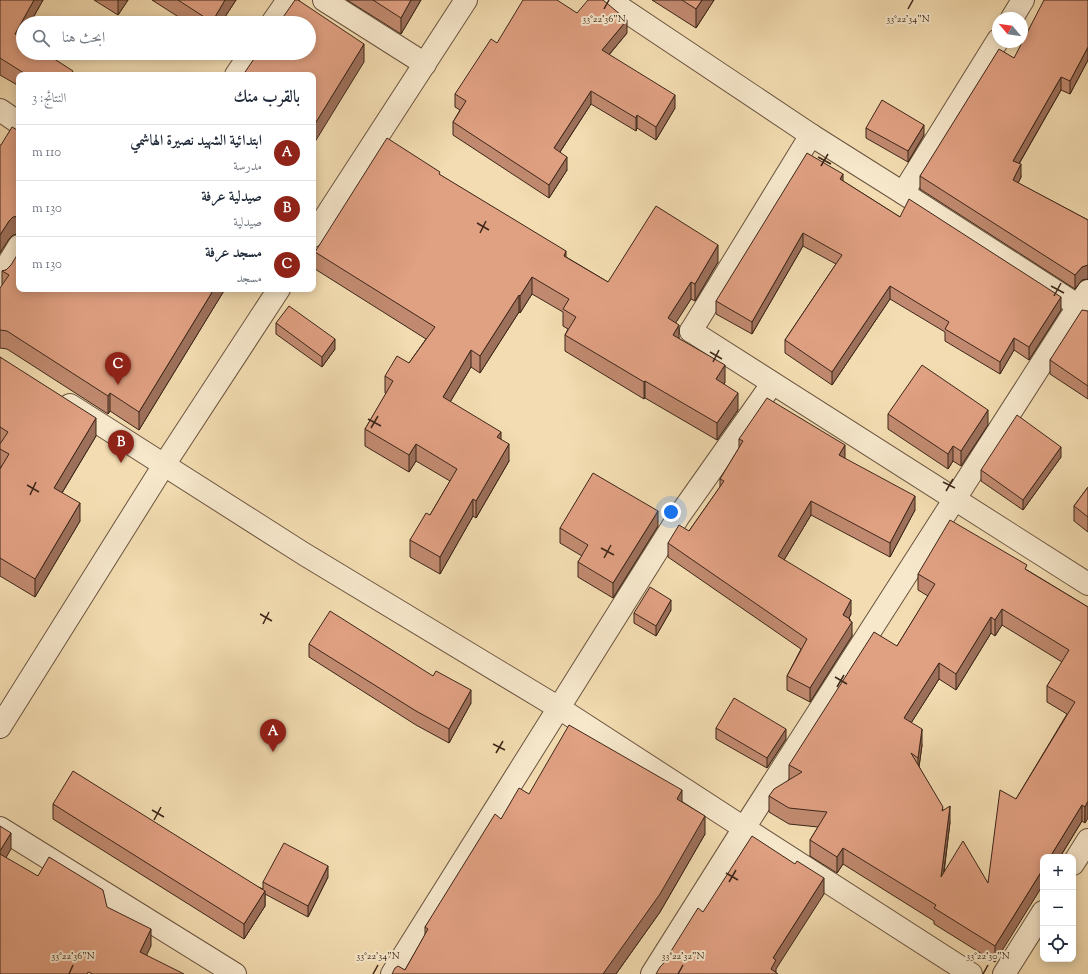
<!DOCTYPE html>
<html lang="ar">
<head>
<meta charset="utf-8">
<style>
	:root { --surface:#fff; --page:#f2f2f3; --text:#1f2937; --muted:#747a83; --line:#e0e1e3; --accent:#8f2418 }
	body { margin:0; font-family:"Sorts Mill Goudy",Amiri,serif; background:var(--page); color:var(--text); direction:rtl }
	.controls { position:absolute; right:12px; bottom:12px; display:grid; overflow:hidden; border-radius:8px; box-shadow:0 2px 10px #0003 }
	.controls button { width:36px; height:36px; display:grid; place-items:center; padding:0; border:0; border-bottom:1px solid var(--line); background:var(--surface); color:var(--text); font:20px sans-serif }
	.compass { position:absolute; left:992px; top:12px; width:36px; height:36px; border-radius:50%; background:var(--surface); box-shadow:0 2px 10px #0003; rotate:299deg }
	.you { position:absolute; left:671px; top:512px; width:14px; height:14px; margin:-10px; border:3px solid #fff; border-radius:50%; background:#1a73e8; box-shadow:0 0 0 6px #1a73e833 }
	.badge { display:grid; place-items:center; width:26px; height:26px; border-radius:50%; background:var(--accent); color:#fff; font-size:13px; font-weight:700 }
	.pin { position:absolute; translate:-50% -33px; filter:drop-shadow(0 1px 2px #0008) }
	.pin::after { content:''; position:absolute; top:21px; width:14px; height:12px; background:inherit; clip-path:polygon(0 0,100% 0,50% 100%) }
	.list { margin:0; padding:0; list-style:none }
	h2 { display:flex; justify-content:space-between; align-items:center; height:52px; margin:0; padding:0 16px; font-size:17px }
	h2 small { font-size:13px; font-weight:400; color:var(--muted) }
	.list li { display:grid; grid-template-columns:26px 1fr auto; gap:12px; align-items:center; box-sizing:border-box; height:56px; padding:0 16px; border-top:1px solid var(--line) }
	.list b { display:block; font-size:15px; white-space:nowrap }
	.list p { margin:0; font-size:13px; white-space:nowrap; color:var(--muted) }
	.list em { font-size:13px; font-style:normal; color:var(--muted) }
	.icon { flex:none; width:22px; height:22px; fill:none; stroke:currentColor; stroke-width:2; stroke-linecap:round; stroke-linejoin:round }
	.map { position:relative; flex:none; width:1088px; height:974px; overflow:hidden; direction:ltr }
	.search { position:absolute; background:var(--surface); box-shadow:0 2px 10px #0003; left:16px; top:16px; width:300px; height:44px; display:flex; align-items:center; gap:10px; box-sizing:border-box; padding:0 14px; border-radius:22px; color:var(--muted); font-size:15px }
	.panel { position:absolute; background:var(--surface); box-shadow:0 2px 10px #0003; left:16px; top:72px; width:300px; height:220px; border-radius:8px; direction:rtl }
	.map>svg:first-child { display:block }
</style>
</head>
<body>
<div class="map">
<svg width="1088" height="974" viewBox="0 0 1088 974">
	<rect width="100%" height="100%" fill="#f3dcb1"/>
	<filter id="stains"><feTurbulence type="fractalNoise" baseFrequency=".005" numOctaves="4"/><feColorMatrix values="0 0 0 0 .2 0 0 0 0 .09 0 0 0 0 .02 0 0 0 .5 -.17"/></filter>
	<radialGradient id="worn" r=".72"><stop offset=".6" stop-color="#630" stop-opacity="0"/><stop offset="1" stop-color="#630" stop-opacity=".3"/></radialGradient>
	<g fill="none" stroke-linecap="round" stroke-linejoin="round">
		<g stroke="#6a543f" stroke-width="24">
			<g id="minor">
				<polyline points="324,0 425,64"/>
				<polyline points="609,0 811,135 903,193 1088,312"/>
				<polyline points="1012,18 1023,0"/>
				<polyline points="272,23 288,0"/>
				<polyline points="236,75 251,53"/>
				<polyline points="0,110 19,123"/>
				<polyline points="903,193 998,40"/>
				<polyline points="0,277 19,246"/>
				<polyline points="691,331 811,135"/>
				<polyline points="0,828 235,974"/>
				<polyline points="744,828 971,974"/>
				<polyline points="1073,864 1088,840"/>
				<polyline points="392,974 679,516 772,384"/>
				<polyline points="652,974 744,828 1088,291"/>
				<polyline points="1004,974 1043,912"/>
			</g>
		</g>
		<g stroke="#6a543f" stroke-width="24">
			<g id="tertiary">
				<polyline points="313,236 466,0"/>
				<polyline points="691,331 1088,584"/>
				<polyline points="70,405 304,554 559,708 744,828"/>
				<polyline points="0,727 164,465 279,289"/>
			</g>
		</g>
		<use href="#minor" stroke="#f7e8cc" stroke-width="22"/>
		<use href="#tertiary" stroke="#f7e8cc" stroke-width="22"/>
	</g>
	<g fill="#c18a70" stroke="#3c2619" fill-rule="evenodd">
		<polygon points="0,0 43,0 30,23 23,23 23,36 22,38 73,75 19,75 19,86 0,75"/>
		<polygon points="94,0 128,0 118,15"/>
		<polygon points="152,0 236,0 221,23 188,23"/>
		<polygon points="347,0 421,0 401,34"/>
		<polygon points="652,0 714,0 696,28"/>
		<polygon points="1088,0 1088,60 1070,94 1061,90 1019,164 1021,177 1018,183 1088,220 1088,279 1082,280 1075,289 920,189 920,176 1014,58"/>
		<polygon points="577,13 627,33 609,55 675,108 656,140 637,128 636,131 591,104 560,152 567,170 549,198 453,135 453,122 460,110 455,107 455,94"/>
		<polygon points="866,128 924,135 908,162 866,138"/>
		<polygon points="440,175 566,257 608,282 718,262 695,301 691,299 675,323 679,338 725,382 724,384 738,410 717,440 645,398 644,399 565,351 565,335 568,329 563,326 563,312 532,294 520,313 519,312 480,373 471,367 450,402 501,439 509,461 476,518 473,516 440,574 410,557 410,540 430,515 450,481 416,461 409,472 365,446 365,429 386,394 385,393 385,376 409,363 426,339 315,269 315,252"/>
		<polygon points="843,181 900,217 1061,310 1029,360 1014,350 1000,374 945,341 945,332 890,299 832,385 785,353 785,340 836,264 803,246 752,334 716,314 716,301"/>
		<polygon points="11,265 19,289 225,289 139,430 110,411 108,414 7,349 0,348 0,288 2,286 2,271 6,270"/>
		<polygon points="1088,311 1088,399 1050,374 1050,360"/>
		<polygon points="276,323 335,349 322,367 276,334"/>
		<polygon points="0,357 96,436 62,493 80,521 35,597 0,576 0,469 1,467 0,467"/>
		<polygon points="888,414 988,425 961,466 953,461 948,469 888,429"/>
		<polygon points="739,439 845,459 915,510 890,557 811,515 784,560 851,614 849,618 850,621 852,636 810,702 787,690 787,676 801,649 668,557 668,543 689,531 720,487 720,479 739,448"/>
		<polygon points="1061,457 1023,510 981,481 981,470"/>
		<polygon points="1088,487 1088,532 1074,521 1074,506"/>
		<polygon points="658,526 613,598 578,577 578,562 582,556 560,543 560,528"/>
		<path d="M1027 570 1088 607 1085 823 1082 821 1060 857H1043L995 962 934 924V921L843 864 837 873 810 856V840L818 827 789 824 769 812V796L789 780V765L897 646 928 596 918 590V574ZM1002 625 1062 662 1047 686V702L1067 714 1016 799 988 883 944 873 950 822 919 767 922 745 911 723 939 679 956 690 991 633 995 636Z"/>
		<polygon points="671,610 656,636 634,623 634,613"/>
		<polygon points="309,644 471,703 449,743 416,725 309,657"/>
		<polygon points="716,728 786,739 767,768 716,739"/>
		<polygon points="529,794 682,802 705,834 660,912 616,974 392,974 405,970 425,935 425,927 501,819"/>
		<polygon points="53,804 263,889 263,882 328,877 308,917 265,894 265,906 244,939 53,819"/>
	</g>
	<g fill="#9d705b" stroke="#3c2619">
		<polygon points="34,0 43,0 30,23 23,23 23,36 15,50 15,34"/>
		<polygon points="118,0 128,0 118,15"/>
		<polygon points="225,0 236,0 221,23 212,23 212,22"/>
		<polygon points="411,0 421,0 401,34 401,18"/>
		<polygon points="702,0 714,0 696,28 696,9"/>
		<polygon points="627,20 627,33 602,63 602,50"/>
		<polygon points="364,44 364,62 313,145 313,127"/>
		<polygon points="1088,47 1088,60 1070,94 1070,81"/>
		<polygon points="1061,77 1061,90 1013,174 1013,161"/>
		<polygon points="591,91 591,104 554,161 554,148"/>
		<polygon points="675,95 675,108 656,140 656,127"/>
		<polygon points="637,115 637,128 636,131 636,118"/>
		<polygon points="924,125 924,135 908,162 908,151"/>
		<polygon points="567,157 567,170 549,198 549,185"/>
		<polygon points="1021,164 1021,177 1013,193 1013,180"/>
		<polygon points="843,174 843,186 840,179"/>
		<polygon points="19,216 19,234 13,235 9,239 0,253 0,235 9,221 13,217"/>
		<polygon points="803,233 803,246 752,334 752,322"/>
		<polygon points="718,245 718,262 695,301 695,284"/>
		<polygon points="566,251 566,268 564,256"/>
		<polygon points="1088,265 1088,279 1082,280 1075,289 1075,275 1082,267"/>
		<polygon points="532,277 532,294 520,313 520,296"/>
		<polygon points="691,282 691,299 668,335 668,318"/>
		<polygon points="890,286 890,299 832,385 832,372"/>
		<polygon points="214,289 225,289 139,430 139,412"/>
		<polygon points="519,295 519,312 480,373 480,356"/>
		<polygon points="1061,297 1061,310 1029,360 1029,347"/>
		<polygon points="679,325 679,342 673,335"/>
		<polygon points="1014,338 1014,350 1000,374 1000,362"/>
		<polygon points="335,339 335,349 322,367 322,357"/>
		<polygon points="471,350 471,367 443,414 443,397"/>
		<polygon points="725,365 725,382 716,396 716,379"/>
		<polygon points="645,381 645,398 644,399 644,382"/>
		<polygon points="110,393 110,411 108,414 108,396"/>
		<polygon points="738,393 738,410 717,440 717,423"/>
		<polygon points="988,410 988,425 961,466 961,451"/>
		<polygon points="96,418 96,436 54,506 54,488"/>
		<polygon points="501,432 501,448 497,437"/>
		<polygon points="416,444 416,461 409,472 409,455"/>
		<polygon points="509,444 509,461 476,518 476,501"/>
		<polygon points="845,445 845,459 839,455"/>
		<polygon points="953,446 953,461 948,469 948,454"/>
		<polygon points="1061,447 1061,457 1023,510 1023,500"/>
		<polygon points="915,496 915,510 890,557 890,543"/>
		<polygon points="473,499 473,516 440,574 440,557"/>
		<polygon points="811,501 811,515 778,570 778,556"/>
		<polygon points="80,503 80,521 35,597 35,579"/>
		<polygon points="658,511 658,526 613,598 613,583"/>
		<polygon points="671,600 671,610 656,636 656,626"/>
		<polygon points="851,600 851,614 843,629 843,615"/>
		<polygon points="1002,609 1002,625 995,636 995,620"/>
		<polygon points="991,617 991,633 956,690 956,674"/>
		<polygon points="850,619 850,625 852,622 852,636 810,702 810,688"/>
		<polygon points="939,663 939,679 904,734 904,718"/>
		<polygon points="471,690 471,703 449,743 449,729"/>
		<polygon points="786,729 786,739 767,768 767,758"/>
		<polygon points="922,729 922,745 918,774 918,758"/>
		<polygon points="682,790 682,808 677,799"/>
		<polygon points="1088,801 1088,818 1085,823 1085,807"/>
		<polygon points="1082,805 1082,821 1060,857 1050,857"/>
		<polygon points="950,806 950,822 941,893 941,877"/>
		<polygon points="705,816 705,834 660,912 616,974 603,974"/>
		<polygon points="11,833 11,849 0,868 0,851"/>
		<polygon points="843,848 843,864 837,873 837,857"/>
		<polygon points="328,866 328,877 308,917 308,906"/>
		<polygon points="1043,869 1043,885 995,962 995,946"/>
		<polygon points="824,878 824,894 776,969 776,974 771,969 773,958"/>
		<polygon points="265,891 265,906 244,939 244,924"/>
		<polygon points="151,929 151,946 140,969 140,952"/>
	</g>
	<g fill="#e0a082" stroke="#3c2619" fill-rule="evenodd">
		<polygon points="0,0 34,0 15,34 23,39 23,53 45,53 73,71 71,75 27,75 0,58"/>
		<polygon points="178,0 225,0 212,22"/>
		<polygon points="295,0 298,0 364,44 313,127 313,75 243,75 258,53 309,53 309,23 279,23"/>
		<polygon points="373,0 411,0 401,18"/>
		<polygon points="523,0 557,0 577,13 588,0 603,0 627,20 602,50 675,95 656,127 637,115 636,118 591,91 554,148 567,157 549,185 453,122 466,101 455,94 491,39 497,43"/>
		<polygon points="682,0 702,0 696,9"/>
		<polygon points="1044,0 1088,0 1088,47 1070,81 1061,77 1013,161 1021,164 1013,180 1088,220 1088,265 1082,267 1075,275 920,176 999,49 1014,58"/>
		<polygon points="882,100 924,125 908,151 866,128"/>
		<polygon points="12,127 19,131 19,216 13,217 9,221 0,235 0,145 1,145"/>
		<polygon points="387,138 440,172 439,174 566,251 564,256 608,282 656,206 718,245 695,284 691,282 668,318 679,325 673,335 725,365 716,379 738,393 717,423 645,381 644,382 565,335 576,317 563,309 569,299 532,277 520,296 519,295 480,356 471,350 443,397 501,432 497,437 509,444 476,501 473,499 440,557 410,540 426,513 430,515 457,469 416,444 409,455 365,429 393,381 385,376 397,356 409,363 435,327 315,252"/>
		<polygon points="807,153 843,174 840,179 900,217 909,199 1061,297 1029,347 1014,338 1000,362 945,329 949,322 890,286 832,372 785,340 842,255 803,233 752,322 716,301"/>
		<polygon points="19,252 19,289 214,289 139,412 110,393 108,396 7,331 0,330 0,288 9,275 2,271 6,270 11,265"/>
		<polygon points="289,306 335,339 322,357 276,323"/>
		<polygon points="1082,310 1088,311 1088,386 1050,360"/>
		<polygon points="0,357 96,418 54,488 80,503 35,579 0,558 0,469 9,454 0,449 0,444 8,432 0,427"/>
		<polygon points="922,365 988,410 961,451 953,446 948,454 888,414"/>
		<polygon points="767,398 845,445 839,455 915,496 890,543 811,501 778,556 851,600 843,615 850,619 849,620 852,622 810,688 787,676 807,639 668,543 679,525 689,531 724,481 720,479 743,441 739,439"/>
		<polygon points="1017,415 1061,447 1023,500 981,470"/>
		<polygon points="593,473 658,511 613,583 578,562 588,545 560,528"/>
		<polygon points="1088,487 1088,517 1074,506"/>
		<path d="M950 520 1027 565 1025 569 1088 607V801L1085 807 1082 805 1050 857H1043V869L995 946 934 908 936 905 843 848 837 857 810 840 827 812 789 808 769 796 774 789 802 772 789 765 874 632 897 646 935 584 918 574ZM1002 609 1069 650 1047 686 1075 702 1016 799 1000 790 988 883 963 841 941 877 950 806 942 811 943 807 911 753 918 758 922 729 904 718 939 663 956 674 991 617 995 620Z"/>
		<polygon points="650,587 671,600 656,626 634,613"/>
		<polygon points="330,611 433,676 436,671 471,690 449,729 416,711 309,644"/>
		<polygon points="734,698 786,729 767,758 716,728"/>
		<polygon points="569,725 682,790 677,799 705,816 660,894 603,974 392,974 395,968 398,966 405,970 428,929 425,927 495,814 501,819 519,788 529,794"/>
		<polygon points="73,771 265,891 244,924 53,804"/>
		<polygon points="0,826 11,833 0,851"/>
		<polygon points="752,836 795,864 797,861 824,878 773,958 776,960 771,969 778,974 656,974 660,967 663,964 698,908 703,912"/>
		<polygon points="284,843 328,866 308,906 263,882"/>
		<polygon points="0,854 38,876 49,857 103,890 107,907 151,929 140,952 184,974 93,974 88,972 87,974 0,974"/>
	</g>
	<path fill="none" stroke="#3c2619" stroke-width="1.5" d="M604 9 609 0M908 9 913 0M818 157 831 164M821 166 828 154M477 223 489 230M480 233 486 221M1051 286 1064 293M1054 296 1061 283M710 352 722 359M713 362 719 350M368 419 381 426M371 428 378 416M943 482 955 488M27 485 39 492M946 491 953 479M30 495 36 482M601 548 614 555M604 558 611 545M260 614 272 621M263 624 269 612M835 677 847 684M837 687 844 675M493 744 505 750M496 753 503 741M152 810 164 817M154 820 161 807M726 873 738 880M729 882 736 870M69 974 73 965M373 974 378 965M678 974 683 965M983 974 988 965"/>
	<g font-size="10" text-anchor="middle" fill="#3c2619" stroke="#f7e8cc" stroke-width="4" stroke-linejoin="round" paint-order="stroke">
		<text x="604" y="22">33°22'36"N</text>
		<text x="908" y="22">33°22'34"N</text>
		<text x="73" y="959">33°22'36"N</text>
		<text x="378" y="959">33°22'34"N</text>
		<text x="683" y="959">33°22'32"N</text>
		<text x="988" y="959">33°22'30"N</text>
	</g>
	<rect width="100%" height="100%" filter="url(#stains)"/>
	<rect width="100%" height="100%" fill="url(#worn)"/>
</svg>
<div class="controls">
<button>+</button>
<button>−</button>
<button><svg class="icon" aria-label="locate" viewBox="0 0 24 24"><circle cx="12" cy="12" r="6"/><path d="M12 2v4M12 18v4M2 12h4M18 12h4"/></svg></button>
</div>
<svg class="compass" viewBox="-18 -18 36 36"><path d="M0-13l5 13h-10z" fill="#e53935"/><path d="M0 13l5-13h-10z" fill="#747a83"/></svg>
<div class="you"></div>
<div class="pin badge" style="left:273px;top:752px">A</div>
<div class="pin badge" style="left:121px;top:463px">B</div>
<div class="pin badge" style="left:118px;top:385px">C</div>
<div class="search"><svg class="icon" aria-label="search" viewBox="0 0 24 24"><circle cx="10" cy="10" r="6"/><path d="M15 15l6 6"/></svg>ابحث هنا</div>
<section class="panel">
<h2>بالقرب منك<small>النتائج: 3</small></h2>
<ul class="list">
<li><span class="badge">A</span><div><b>ابتدائية الشهيد نصيرة الهاشمي</b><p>مدرسة</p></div><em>110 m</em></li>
<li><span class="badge">B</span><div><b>صيدلية عرفة</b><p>صيدلية</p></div><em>130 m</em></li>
<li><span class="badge">C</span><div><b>مسجد عرفة</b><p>مسجد</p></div><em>130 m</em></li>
</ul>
</section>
</div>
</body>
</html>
